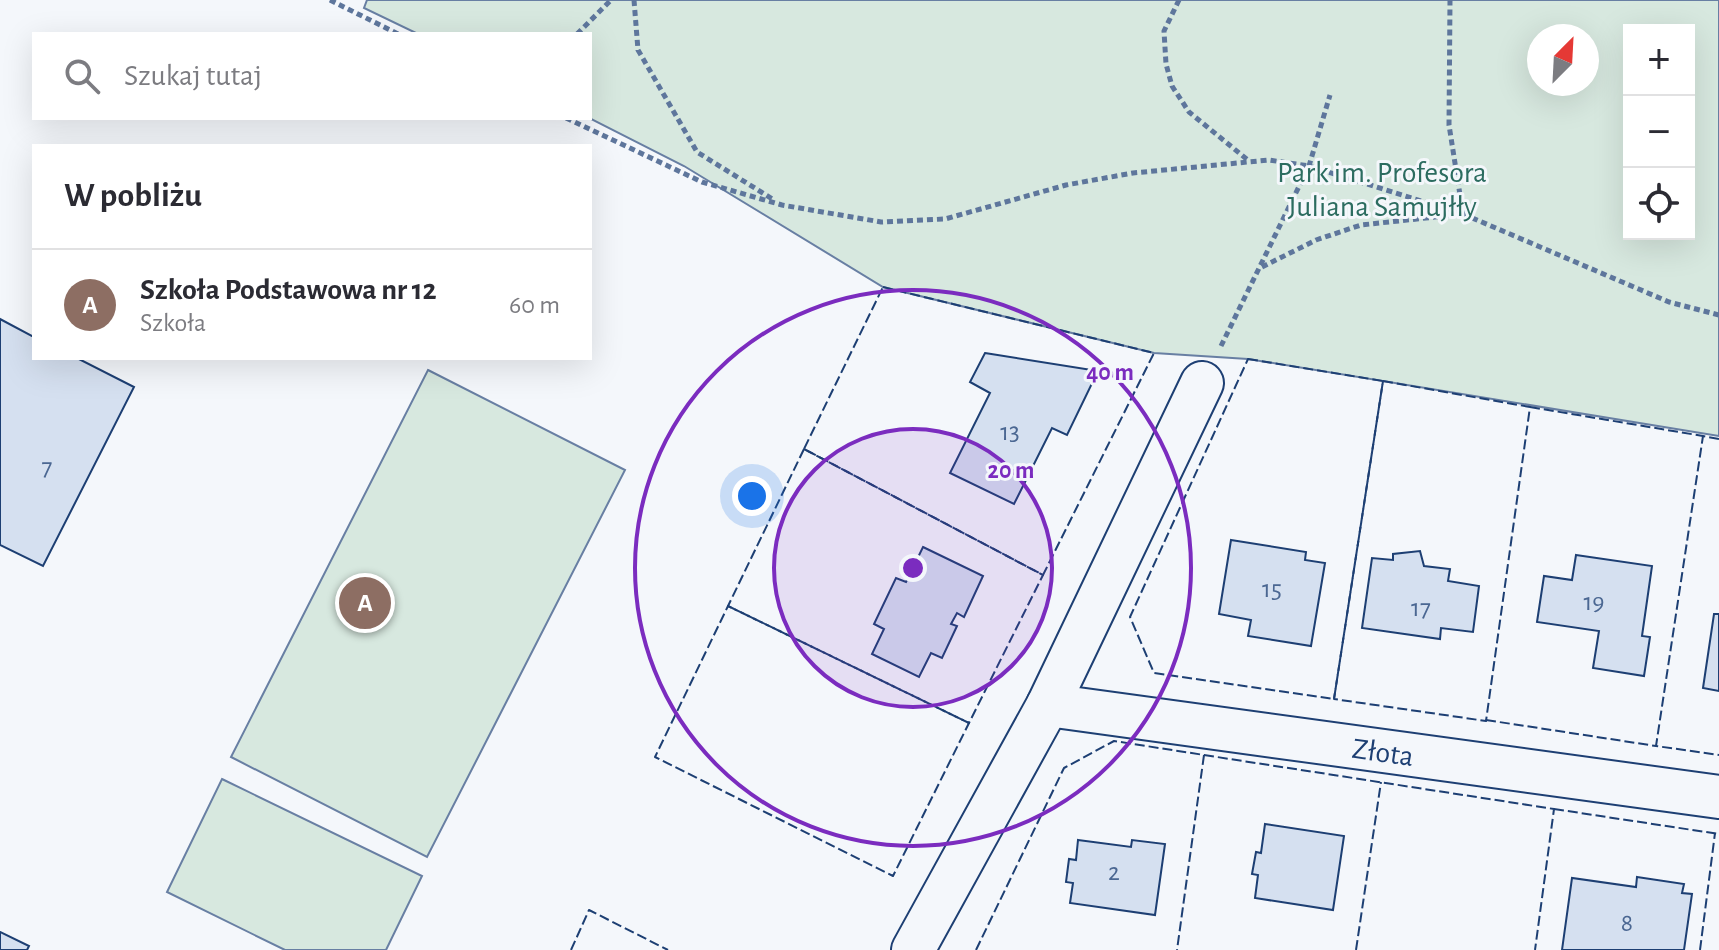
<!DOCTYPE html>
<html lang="pl">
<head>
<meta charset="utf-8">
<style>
	:root { --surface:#fff; --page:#f7f7f7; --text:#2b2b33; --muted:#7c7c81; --line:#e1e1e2; --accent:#c62828 }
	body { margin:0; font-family:"Alegreya Sans",sans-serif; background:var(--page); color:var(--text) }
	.controls { position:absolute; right:24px; top:24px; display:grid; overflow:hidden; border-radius:0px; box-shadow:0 8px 32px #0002 }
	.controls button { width:72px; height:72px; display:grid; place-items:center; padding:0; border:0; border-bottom:2px solid var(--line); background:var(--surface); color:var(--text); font:40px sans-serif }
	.compass { position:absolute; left:1527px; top:24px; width:72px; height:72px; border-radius:50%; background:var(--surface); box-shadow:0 8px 32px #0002; rotate:24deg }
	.you { position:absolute; left:752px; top:496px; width:28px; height:28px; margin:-20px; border:6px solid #fff; border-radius:50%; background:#1a73e8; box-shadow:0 0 0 12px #1a73e833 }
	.badge { display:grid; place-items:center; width:52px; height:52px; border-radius:50%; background:var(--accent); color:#fff; font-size:26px; font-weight:700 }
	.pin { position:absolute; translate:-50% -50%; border:4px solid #fff; box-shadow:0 2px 8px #0006 }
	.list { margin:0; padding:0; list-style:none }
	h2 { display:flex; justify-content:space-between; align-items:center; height:104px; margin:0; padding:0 32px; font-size:34px }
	h2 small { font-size:26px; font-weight:400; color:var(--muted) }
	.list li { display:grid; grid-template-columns:52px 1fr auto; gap:24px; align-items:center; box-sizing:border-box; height:112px; padding:0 32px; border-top:2px solid var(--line) }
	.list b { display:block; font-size:30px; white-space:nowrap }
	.list p { margin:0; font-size:26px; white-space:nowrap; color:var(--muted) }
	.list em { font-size:26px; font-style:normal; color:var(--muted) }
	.icon { flex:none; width:44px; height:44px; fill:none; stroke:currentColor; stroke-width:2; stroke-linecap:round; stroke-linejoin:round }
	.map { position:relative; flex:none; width:1719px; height:950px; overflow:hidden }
	.search { position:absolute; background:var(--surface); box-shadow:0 8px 32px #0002; left:32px; top:32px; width:560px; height:88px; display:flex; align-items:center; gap:20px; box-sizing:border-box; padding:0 28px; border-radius:0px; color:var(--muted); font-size:30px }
	.panel { position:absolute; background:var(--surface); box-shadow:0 8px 32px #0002; left:32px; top:144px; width:560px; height:216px; border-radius:0px }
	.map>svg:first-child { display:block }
</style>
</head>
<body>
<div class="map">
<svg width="1719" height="950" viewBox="0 0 1719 950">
	<rect width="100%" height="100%" fill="#f4f7fb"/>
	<g fill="#d7e8df" stroke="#687fa3" stroke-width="2" fill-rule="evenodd">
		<path d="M367 0H1719V436L1248 359 1154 353 883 287 684 166 589 118 590 34H418L364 8ZM1629 30H1689V234H1629ZM1587 36V84H1539V36Z"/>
		<polygon points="428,370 625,470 427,857 231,757"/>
		<polygon points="222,779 422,876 386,950 285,950 167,892"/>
	</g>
	<g fill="#d5e0f0" stroke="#1d3f73" stroke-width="2">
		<polygon points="0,319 34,337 34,358 77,358 134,387 43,566 0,545"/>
		<polygon points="985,353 1098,371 1067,435 1052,428 1014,504 950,473 990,393 970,382"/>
		<polygon points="1231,540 1306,552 1305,560 1325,563 1311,646 1248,636 1251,620 1219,614"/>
		<polygon points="923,547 983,576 964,617 957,613 951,624 957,626 942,658 931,653 919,677 872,654 884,629 874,624 896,578 906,582"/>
		<polygon points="1420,551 1424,566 1450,569 1448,581 1479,586 1473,632 1441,628 1440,639 1362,628 1372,558 1393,560 1393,554"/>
		<polygon points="1576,555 1652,566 1642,636 1650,637 1644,676 1593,668 1599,631 1537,622 1544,576 1572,580"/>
		<polygon points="1714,614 1719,614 1719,691 1703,688"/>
		<polygon points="1265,824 1344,836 1333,910 1255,898 1258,875 1252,874 1256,852 1261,853"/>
		<polygon points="1078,840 1131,847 1132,840 1165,844 1155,915 1070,903 1073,883 1066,882 1069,859 1076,860"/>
		<polygon points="1637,877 1684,884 1682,893 1692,894 1684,950 1562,950 1572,878 1636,887"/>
		<polygon points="0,932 29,946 27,950 0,950"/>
	</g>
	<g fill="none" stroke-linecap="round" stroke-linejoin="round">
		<g stroke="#1d3f73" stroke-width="46">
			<g id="minor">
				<polyline points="1202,383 1048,705 1719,797"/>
				<polyline points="913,950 1048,705"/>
			</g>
		</g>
		<g stroke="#5e769c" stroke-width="5" stroke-dasharray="6 4" stroke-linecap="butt">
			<polyline points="330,0 398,34"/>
			<polyline points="634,0 638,50 697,152 774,200"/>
			<polyline points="1179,0 1164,31 1166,64 1172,86 1189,112 1249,161"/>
			<polyline points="577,34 611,0"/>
			<polyline points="566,118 702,182 782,205 881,222 945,219 1066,185 1133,173 1269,160 1309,166 1463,214 1669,302 1719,315"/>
			<polyline points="1262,267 1316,240 1361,225 1463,214 1449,125 1450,0"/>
			<polyline points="1221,346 1309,166 1330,95"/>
		</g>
		<use href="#minor" stroke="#f4f7fb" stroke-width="42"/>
		<g stroke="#1d3f73" stroke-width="2" stroke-dasharray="10 4" stroke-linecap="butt">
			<polygon points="883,287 1154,353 1043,575 804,449"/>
			<polygon points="1248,359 1383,381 1334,699 1154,673 1130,617"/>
			<polygon points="1383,381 1530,407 1486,721 1334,699"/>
			<polyline points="1530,407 1703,436"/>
			<polyline points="1719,439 1703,436 1656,746 1719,755"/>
			<polygon points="804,449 1043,575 969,723 728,606"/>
			<polygon points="728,606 969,723 893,876 655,757"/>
			<polyline points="1486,720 1656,746"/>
			<polyline points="1204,755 1554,809 1535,950"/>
			<polyline points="1554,809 1719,834"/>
			<polyline points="571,950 589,910 668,950"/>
			<polyline points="976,950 1064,768 1114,741 1204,755 1177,950"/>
			<polyline points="1356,950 1381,782"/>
			<polyline points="1700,950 1715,833"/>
		</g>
	</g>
	<circle cx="913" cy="568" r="139" fill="#7b2cbf" fill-opacity=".12"/>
	<g fill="none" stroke="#7b2cbf" stroke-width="4">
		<circle cx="913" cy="568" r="139"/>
		<circle cx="913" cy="568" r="278"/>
	</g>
	<g text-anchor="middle" stroke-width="6" stroke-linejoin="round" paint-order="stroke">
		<g font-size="26" fill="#4b6792">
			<text x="1010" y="440">13</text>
			<text x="47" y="475">7</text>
			<text x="1272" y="597">15</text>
			<text x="1594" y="610">19</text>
			<text x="1421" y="616">17</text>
			<text x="1114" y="880">2</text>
			<text x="1627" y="931">8</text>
		</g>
		<g font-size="30" fill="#2c6c60" stroke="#f4f7fb">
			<text x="1382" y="182">Park im. Profesora<tspan x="1382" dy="34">Juliana Samujłły</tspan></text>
		</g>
		<g font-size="30" fill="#1d3f73" stroke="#f4f7fb">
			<text transform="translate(1383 752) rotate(8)" y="10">Złota</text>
		</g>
	</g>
	<circle cx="913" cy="568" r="12" fill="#7b2cbf" stroke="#f4f7fb" stroke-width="4"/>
	<g font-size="24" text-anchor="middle" font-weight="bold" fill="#7b2cbf" stroke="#f4f7fb" stroke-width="6" stroke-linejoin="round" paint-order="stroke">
		<text x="1110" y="380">40 m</text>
		<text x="1011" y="478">20 m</text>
	</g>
</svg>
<div class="controls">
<button>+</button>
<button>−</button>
<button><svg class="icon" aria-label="locate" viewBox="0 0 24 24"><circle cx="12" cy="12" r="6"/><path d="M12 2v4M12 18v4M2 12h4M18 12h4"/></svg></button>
</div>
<svg class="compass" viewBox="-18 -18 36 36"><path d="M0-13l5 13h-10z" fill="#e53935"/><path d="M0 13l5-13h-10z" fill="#7c7c81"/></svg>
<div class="you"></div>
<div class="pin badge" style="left:365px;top:603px;background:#8d6e63">A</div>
<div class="search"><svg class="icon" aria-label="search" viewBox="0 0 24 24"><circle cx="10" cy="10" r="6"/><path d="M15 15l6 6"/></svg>Szukaj tutaj</div>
<section class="panel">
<h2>W pobliżu<small></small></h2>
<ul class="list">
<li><span class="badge" style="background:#8d6e63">A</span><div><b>Szkoła Podstawowa nr 12</b><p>Szkoła</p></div><em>60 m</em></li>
</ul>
</section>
</div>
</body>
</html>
